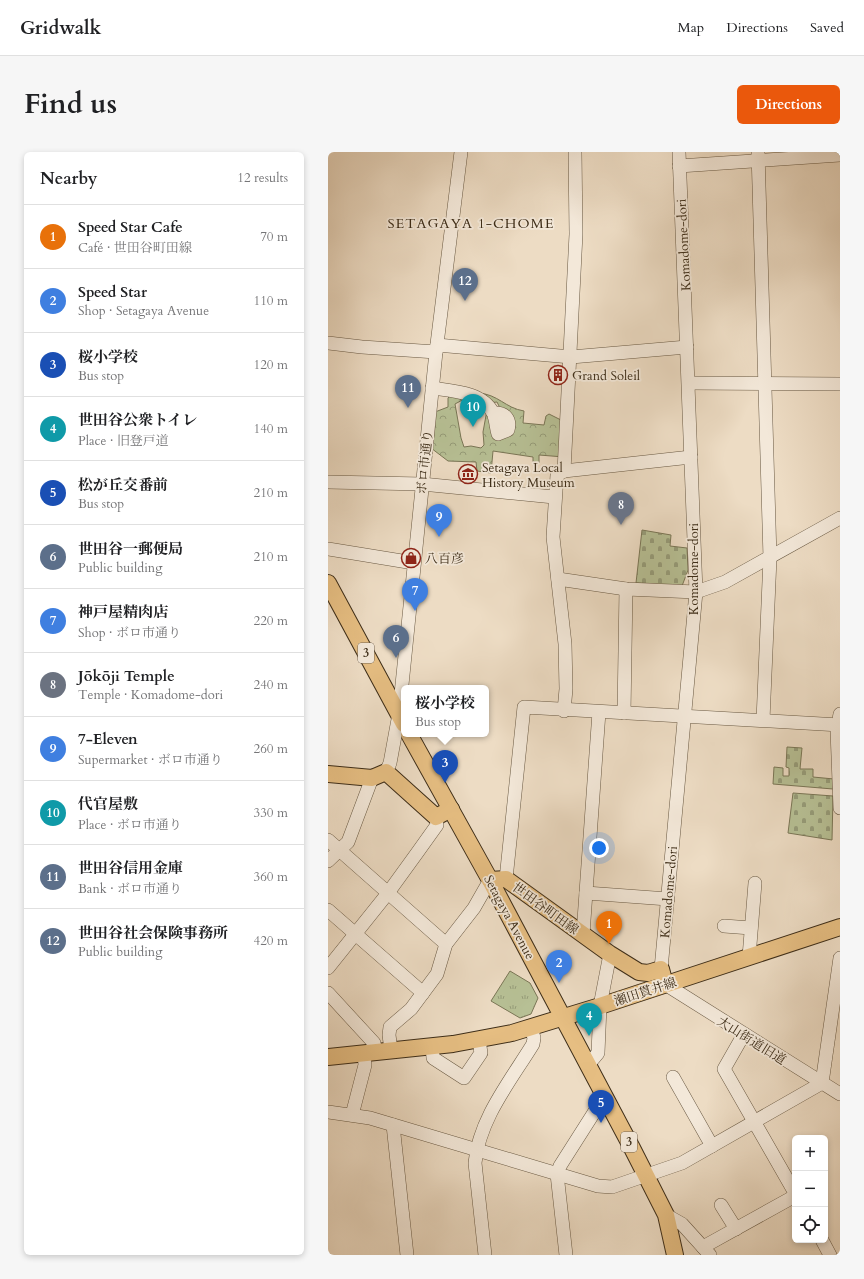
<!DOCTYPE html>
<html lang="en">
<head>
<meta charset="utf-8">
<style>
	:root { --surface:#fff; --page:#f6f6f6; --text:#202124; --muted:#757577; --line:#e0e0e0; --accent:#ea580c }
	body { margin:0; font-family:Cardo,"Noto Serif JP",serif; background:var(--page); color:var(--text) }
	.controls { position:absolute; right:12px; bottom:12px; display:grid; overflow:hidden; border-radius:6px; box-shadow:0 2px 6px #0003 }
	.controls button { width:36px; height:36px; display:grid; place-items:center; padding:0; border:0; border-bottom:1px solid var(--line); background:var(--surface); color:var(--text); font:20px sans-serif }
	.you { position:absolute; left:271px; top:696px; width:14px; height:14px; margin:-10px; border:3px solid #fff; border-radius:50%; background:#1a73e8; box-shadow:0 0 0 6px #1a73e833 }
	.badge { display:grid; place-items:center; width:26px; height:26px; border-radius:50%; background:var(--accent); color:#fff; font-size:13px; font-weight:700 }
	.pin { position:absolute; translate:-50% -33px; filter:drop-shadow(0 1px 2px #0008) }
	.pin::after { content:''; position:absolute; top:21px; width:14px; height:12px; background:inherit; clip-path:polygon(0 0,100% 0,50% 100%) }
	.popup { position:absolute; left:73px; top:533px; width:88px; height:52px; box-sizing:border-box; display:grid; place-content:center; border-radius:6px; background:var(--surface); filter:drop-shadow(0 1px 3px #0005); font-size:13px; white-space:nowrap; color:var(--muted) }
	.popup b { font-size:15px; color:var(--text) }
	.popup::after { content:''; position:absolute; left:50%; top:100%; margin-left:-8px; border:8px solid transparent; border-top-color:var(--surface) }
	.list { margin:0; padding:0; list-style:none }
	h2 { display:flex; justify-content:space-between; align-items:center; height:52px; margin:0; padding:0 16px; font-size:17px }
	h2 small { font-size:13px; font-weight:400; color:var(--muted) }
	.list li { display:grid; grid-template-columns:26px 1fr auto; gap:12px; align-items:center; box-sizing:border-box; height:64px; padding:0 16px; border-top:1px solid var(--line) }
	.list b { display:block; font-size:15px; white-space:nowrap }
	.list p { margin:0; font-size:13px; white-space:nowrap; color:var(--muted) }
	.list em { font-size:13px; font-style:normal; color:var(--muted) }
	.icon { flex:none; width:22px; height:22px; fill:none; stroke:currentColor; stroke-width:2; stroke-linecap:round; stroke-linejoin:round }
	.map { position:relative; flex:none; width:512px; height:1103px; overflow:hidden; border-radius:6px }
	header { display:flex; align-items:center; gap:24px; box-sizing:border-box; height:56px; padding:0 20px; background:var(--surface); border-bottom:1px solid var(--line) }
	header strong { font-size:19px }
	nav { display:flex; gap:22px; margin-inline-start:auto; font-size:14px }
	.intro { display:flex; align-items:center; justify-content:space-between; box-sizing:border-box; height:96px; padding:0 24px }
	h1 { margin:0; font-size:28px }
	.button { padding:10px 18px; border-radius:6px; background:var(--accent); color:#fff; font-size:14px; font-weight:700 }
	main { display:flex; gap:24px; padding:0 24px }
	aside { flex:1; background:var(--surface); border-radius:6px; box-shadow:0 2px 6px #0003 }
	.map>svg:first-child { display:block }
</style>
</head>
<body>
<header>
<strong>Gridwalk</strong>
<nav><a>Map</a><a>Directions</a><a>Saved</a></nav>
</header>
<div class="intro"><h1>Find us</h1><a class="button">Directions</a></div>
<main>
<aside>
<h2>Nearby<small>12 results</small></h2>
<ul class="list">
<li><span class="badge" style="background:#e8710a">1</span><div><b>Speed Star Cafe</b><p>Café · 世田谷町田線</p></div><em>70 m</em></li>
<li><span class="badge" style="background:#3f7fe0">2</span><div><b>Speed Star</b><p>Shop · Setagaya Avenue</p></div><em>110 m</em></li>
<li><span class="badge" style="background:#1a4fb4">3</span><div><b>桜小学校</b><p>Bus stop</p></div><em>120 m</em></li>
<li><span class="badge" style="background:#0f9aa8">4</span><div><b>世田谷公衆トイレ</b><p>Place · 旧登戸道</p></div><em>140 m</em></li>
<li><span class="badge" style="background:#1a4fb4">5</span><div><b>松が丘交番前</b><p>Bus stop</p></div><em>210 m</em></li>
<li><span class="badge" style="background:#5c6f8a">6</span><div><b>世田谷一郵便局</b><p>Public building</p></div><em>210 m</em></li>
<li><span class="badge" style="background:#3f7fe0">7</span><div><b>神戸屋精肉店</b><p>Shop · ボロ市通り</p></div><em>220 m</em></li>
<li><span class="badge" style="background:#6b7280">8</span><div><b>Jōkōji Temple</b><p>Temple · Komadome-dori</p></div><em>240 m</em></li>
<li><span class="badge" style="background:#3f7fe0">9</span><div><b>7-Eleven</b><p>Supermarket · ボロ市通り</p></div><em>260 m</em></li>
<li><span class="badge" style="background:#0f9aa8">10</span><div><b>代官屋敷</b><p>Place · ボロ市通り</p></div><em>330 m</em></li>
<li><span class="badge" style="background:#5c6f8a">11</span><div><b>世田谷信用金庫</b><p>Bank · ボロ市通り</p></div><em>360 m</em></li>
<li><span class="badge" style="background:#5c6f8a">12</span><div><b>世田谷社会保険事務所</b><p>Public building</p></div><em>420 m</em></li>
</ul>
</aside>
<div class="map">
<svg width="512" height="1103" viewBox="0 0 512 1103">
	<defs>
		<pattern id="forest-crowns" width="20" height="18" patternUnits="userSpaceOnUse"><rect width="20" height="18" fill="#b7c095"/><path d="M2 6a3 3 0 1 1 6 0M12 15a3 3 0 1 1 6 0" fill="none" stroke="#969c79"/></pattern>
		<pattern id="cemetery-stones" width="16" height="16" patternUnits="userSpaceOnUse"><rect width="16" height="16" fill="#b7c095"/><path d="M2 7V4a2 2 0 0 1 4 0v3zM10 15v-3a2 2 0 0 1 4 0v3z" fill="#969c79"/></pattern>
		<pattern id="park-tufts" width="24" height="20" patternUnits="userSpaceOnUse"><rect width="24" height="20" fill="#b7c095"/><path d="M3 7l-1-3M5 7V3M7 7l1-3M15 17l-1-3M17 17v-4M19 17l1-3" fill="none" stroke="#969c79"/></pattern>
	</defs>
	<rect width="100%" height="100%" fill="#eddcc4"/>
	<filter id="stains"><feTurbulence type="fractalNoise" baseFrequency=".005" numOctaves="4"/><feColorMatrix values="0 0 0 0 .2 0 0 0 0 .09 0 0 0 0 .02 0 0 0 .5 -.17"/></filter>
	<radialGradient id="worn" r=".72"><stop offset=".6" stop-color="#630" stop-opacity="0"/><stop offset="1" stop-color="#630" stop-opacity=".3"/></radialGradient>
	<path fill="url(#forest-crowns)" stroke="#7a7656" d="M150 241C170 242 177 256 196 259L195 271 216 273 218 264 221 262 237 270 236 305 211 303V311L205 310V305L165 299 163 321 149 319 148 310 120 309 103 296 107 260 120 255V246L124 242 138 246 127 252 133 286 136 295 143 294 153 296 156 293 155 280 159 258 172 256 169 250 160 251Z"/>
	<g fill="url(#cemetery-stones)" stroke="#7a7656">
		<polygon points="314,378 343,383 342,394 359,396 360,418 354,434 308,431"/>
		<polygon points="459,595 474,596 472,617 485,617 485,625 506,627 505,637 445,632 446,615 455,616 455,624 461,624 461,616 458,615"/>
		<polygon points="465,641 505,644 504,688 460,681"/>
	</g>
	<polygon fill="url(#park-tufts)" stroke="#7a7656" points="182,819 202,831 210,846 203,862 192,866 163,849"/>
	<g fill="none" stroke-linecap="round" stroke-linejoin="round">
		<g stroke="#695943" stroke-width="14">
			<g id="minor">
				<polyline points="430,0 442,406 435,568"/>
				<polyline points="351,14 512,3"/>
				<polyline points="0,191 34,195 108,200"/>
				<polyline points="109,193 243,205 359,195"/>
				<polyline points="361,231 512,232"/>
				<path d="M104 236C124 239 155 240 165 261 168 267 168 276 170 282L180 278C183 267 177 260 165 261"/>
				<polyline points="236,319 363,305"/>
				<polyline points="0,330 94,332 226,345"/>
				<polyline points="0,397 86,411"/>
				<polyline points="230,427 298,437 368,440 397,430 512,366"/>
				<polyline points="236,559 238,537 237,492 225,385 229,323 236,319 248,82 247,0"/>
				<polyline points="296,561 298,437"/>
				<polyline points="512,562 509,578 512,656"/>
				<polyline points="58,620 62,611 71,562 108,200 133,0"/>
				<polyline points="0,688 118,792"/>
				<polyline points="0,709 20,690 44,626"/>
				<polyline points="178,727 196,555 512,573"/>
				<polyline points="258,741 340,747"/>
				<polyline points="0,758 95,841"/>
				<polyline points="396,774 423,776"/>
				<polyline points="255,782 271,560"/>
				<polyline points="421,805 427,731"/>
				<polyline points="0,816 60,741 89,701 109,673 108,665"/>
				<polyline points="333,817 368,440 351,0"/>
				<polyline points="337,832 512,942"/>
				<polyline points="0,841 46,891 48,900"/>
				<polyline points="416,882 396,917 467,1041"/>
				<polyline points="104,894 105,906 136,926 153,901 151,888"/>
				<polyline points="63,898 61,883 62,875 83,857 109,822 118,792 146,756 162,728"/>
				<polyline points="260,913 270,901 272,854 282,802"/>
				<polyline points="345,925 384,994"/>
				<polyline points="0,960 42,966 270,1034 284,1035 354,1011 494,931 512,806"/>
				<polyline points="24,963 37,913 36,901"/>
				<polyline points="65,973 79,1103"/>
				<polyline points="393,1053 408,1077"/>
				<polyline points="338,1063 354,1072 382,1103"/>
				<polyline points="494,1088 502,1103"/>
				<polyline points="375,1095 467,1044"/>
				<path d="M157 1103 147 1011C151 967 183 928 205 892L206 886 203 875"/>
				<polyline points="238,1103 229,1022 232,1014 267,959 278,947"/>
			</g>
		</g>
		<g stroke="#3d2d18" stroke-width="18">
			<g id="major">
				<polyline points="0,431 76,572"/>
				<polyline points="81,582 162,728 304,996 338,1063 347,1103"/>
				<polyline points="0,622 44,626 58,620 108,665 123,657"/>
				<polyline points="162,728 178,727 282,802 311,820 320,821 333,817 337,832"/>
				<polyline points="0,905 125,892 184,881 272,854 512,775"/>
			</g>
		</g>
		<use href="#minor" stroke="#f3e8d9" stroke-width="13"/>
		<use href="#major" stroke="#e6be82" stroke-width="16"/>
	</g>
	<defs>
		<g id="building-ring" transform="scale(1)"><circle r="9.5" fill="#f3e8d9" stroke="#8f2418" stroke-width="1.5"/><path d="M-4-6H4V6H1V3H-1V6H-4ZM-2.5-4.3h1.7v1.8h-1.7ZM.8-4.3h1.7v1.8H.8ZM-2.5-1h1.7V.8h-1.7ZM.8-1h1.7V.8H.8Z" fill="#8f2418"/></g>
		<g id="museum-ring" transform="scale(1)"><circle r="9.5" fill="#f3e8d9" stroke="#8f2418" stroke-width="1.5"/><path d="M0-6L6-3V-2H-6V-3ZM-5-1h2V3h-2ZM-1-1h2V3h-2ZM3-1h2V3H3ZM-6 4H6V6H-6Z" fill="#8f2418"/></g>
		<g id="shop-ring" transform="scale(1)"><circle r="9.5" fill="#f3e8d9" stroke="#8f2418" stroke-width="1.5"/><path d="M-5-2.5h2.3a2.7 3.5 0 0 1 5.4 0H5L5.5 6h-11ZM-1.5-2.5h3a1.5 2.3 0 0 0-3 0Z" fill="#8f2418"/></g>
	</defs>
	<g fill-rule="evenodd">
		<use href="#building-ring" x="230" y="223"/>
		<use href="#museum-ring" x="140" y="322"/>
		<use href="#shop-ring" x="83" y="406"/>
	</g>
	<g text-anchor="middle" stroke-width="3.5" stroke-linejoin="round" paint-order="stroke">
		<g fill="#f3e8d9" stroke="#746552" stroke-width="1">
			<rect x="30" y="491" width="16" height="20" rx="3"/>
			<rect x="293" y="980" width="16" height="20" rx="3"/>
		</g>
		<g font-size="12" font-weight="bold" fill="#3d2d18">
			<text x="38" y="505">3</text>
			<text x="301" y="994">3</text>
		</g>
		<g font-size="13" fill="#3d2d18" stroke="#f3e8d9">
			<text transform="translate(355 93) rotate(-93)" y="5">Komadome-dori</text>
			<text transform="translate(96 310) rotate(-84)" y="5">ボロ市通り</text>
			<text transform="translate(365 417) rotate(-90)" y="5">Komadome-dori</text>
			<text transform="translate(340 740) rotate(-85)" y="5">Komadome-dori</text>
			<text transform="translate(218 756) rotate(36)" y="5">世田谷町田線</text>
			<text transform="translate(182 765) rotate(62)" y="5">Setagaya Avenue</text>
			<text transform="translate(317 839) rotate(-18)" y="5">瀬田貫井線</text>
			<text transform="translate(424 888) rotate(32)" y="5">大山街道旧道</text>
		</g>
		<g font-size="13" fill="#3d2d18" stroke="#f3e8d9" text-anchor="start">
			<text x="244" y="228">Grand Soleil</text>
			<text x="154" y="320">Setagaya Local<tspan x="154" dy="15">History Museum</tspan></text>
			<text x="97" y="411">八百彦</text>
		</g>
		<g font-size="14" letter-spacing="1" fill="#3d2d18" stroke="#f3e8d9">
			<text x="143" y="76">SETAGAYA 1-CHOME</text>
		</g>
	</g>
	<rect width="100%" height="100%" filter="url(#stains)"/>
	<rect width="100%" height="100%" fill="url(#worn)"/>
</svg>
<div class="controls">
<button>+</button>
<button>−</button>
<button><svg class="icon" aria-label="locate" viewBox="0 0 24 24"><circle cx="12" cy="12" r="6"/><path d="M12 2v4M12 18v4M2 12h4M18 12h4"/></svg></button>
</div>
<div class="you"></div>
<div class="pin badge" style="left:281px;top:792px;background:#e8710a">1</div>
<div class="pin badge" style="left:231px;top:831px;background:#3f7fe0">2</div>
<div class="pin badge" style="left:117px;top:631px;background:#1a4fb4">3</div>
<div class="popup"><b>桜小学校</b>Bus stop</div>
<div class="pin badge" style="left:261px;top:884px;background:#0f9aa8">4</div>
<div class="pin badge" style="left:273px;top:971px;background:#1a4fb4">5</div>
<div class="pin badge" style="left:68px;top:506px;background:#5c6f8a">6</div>
<div class="pin badge" style="left:87px;top:459px;background:#3f7fe0">7</div>
<div class="pin badge" style="left:293px;top:373px;background:#6b7280">8</div>
<div class="pin badge" style="left:111px;top:385px;background:#3f7fe0">9</div>
<div class="pin badge" style="left:145px;top:275px;background:#0f9aa8">10</div>
<div class="pin badge" style="left:80px;top:256px;background:#5c6f8a">11</div>
<div class="pin badge" style="left:137px;top:149px;background:#5c6f8a">12</div>
</div>
</main>
</body>
</html>
